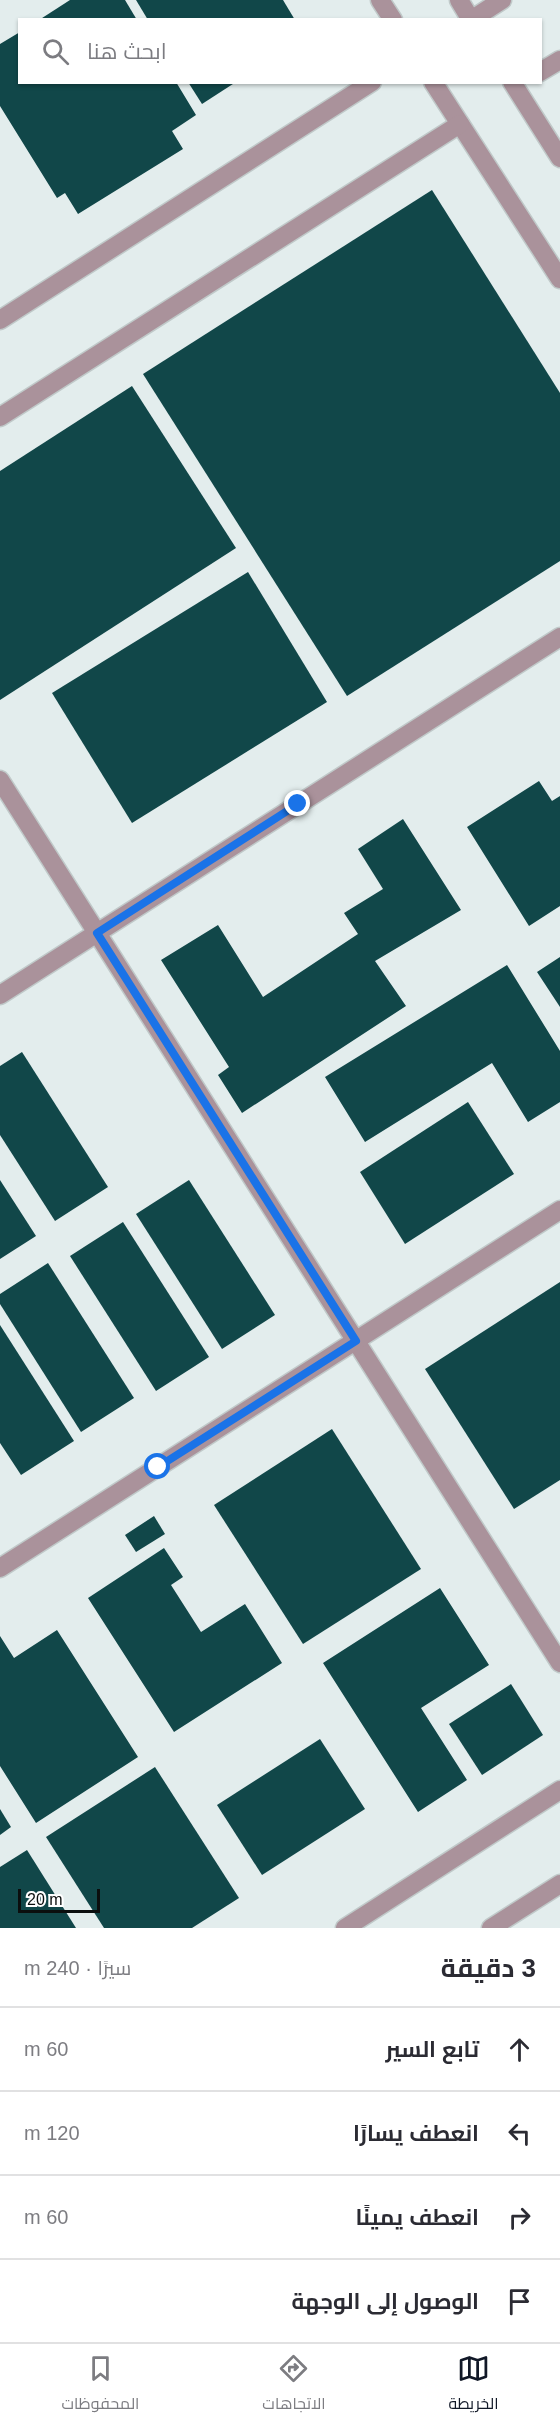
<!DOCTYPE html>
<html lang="ar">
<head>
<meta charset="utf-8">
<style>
	:root { --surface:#fff; --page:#f7f7f7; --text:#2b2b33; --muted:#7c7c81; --line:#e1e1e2; --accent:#111827 }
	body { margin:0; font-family:Arial,Cairo,sans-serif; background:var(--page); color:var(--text); direction:rtl }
	.scale { position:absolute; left:18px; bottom:15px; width:82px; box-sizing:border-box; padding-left:6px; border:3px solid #0b0e0e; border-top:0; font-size:16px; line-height:21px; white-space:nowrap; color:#0b0e0e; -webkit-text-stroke:4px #fff; paint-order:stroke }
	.stop { position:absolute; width:18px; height:18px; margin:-14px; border:4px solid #1a73e8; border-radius:50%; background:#fff }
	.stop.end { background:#1a73e8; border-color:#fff; box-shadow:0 2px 6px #0008 }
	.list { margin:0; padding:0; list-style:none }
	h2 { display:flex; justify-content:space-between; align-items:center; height:78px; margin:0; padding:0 24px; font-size:26px }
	h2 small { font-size:20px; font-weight:400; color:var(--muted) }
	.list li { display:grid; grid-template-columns:39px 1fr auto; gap:18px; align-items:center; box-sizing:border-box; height:84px; padding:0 24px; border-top:2px solid var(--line) }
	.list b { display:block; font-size:22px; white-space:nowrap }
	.list em { font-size:20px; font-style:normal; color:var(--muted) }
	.icon { flex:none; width:33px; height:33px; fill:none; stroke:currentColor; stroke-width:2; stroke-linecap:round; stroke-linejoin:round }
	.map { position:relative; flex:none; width:560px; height:1928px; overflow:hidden; direction:ltr }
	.search { position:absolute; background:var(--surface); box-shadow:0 2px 4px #0004; left:18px; right:18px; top:18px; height:66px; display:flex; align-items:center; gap:15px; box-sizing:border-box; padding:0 21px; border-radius:0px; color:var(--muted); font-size:22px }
	.sheet { height:414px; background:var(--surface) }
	nav { display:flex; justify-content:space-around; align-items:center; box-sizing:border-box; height:84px; border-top:2px solid var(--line); background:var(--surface); font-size:16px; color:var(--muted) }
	nav a { display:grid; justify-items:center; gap:3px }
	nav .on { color:var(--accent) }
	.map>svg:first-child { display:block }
</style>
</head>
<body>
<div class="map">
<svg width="560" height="1928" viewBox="0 0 560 1928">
	<rect width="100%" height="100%" fill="#e3eded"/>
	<g fill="#114749">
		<polygon points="70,0 125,0 137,20 39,20"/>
		<polygon points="136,0 283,0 295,20 148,20"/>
		<polygon points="20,32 20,82 176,82 196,115 172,131 183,149 78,214 65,193 57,198 0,106 0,44"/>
		<polygon points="188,82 236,82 202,104"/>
		<polygon points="432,190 560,393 560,561 347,696 143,374"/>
		<polygon points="132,386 236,548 0,700 0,471"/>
		<polygon points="248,572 327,702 132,823 52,693"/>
		<polygon points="539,781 552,801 560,796 560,906 529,926 467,827"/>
		<polygon points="403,819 461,910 375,961 406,1006 242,1113 218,1075 229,1067 161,960 218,925 263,997 358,934 344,913 383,889 358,849"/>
		<polygon points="560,957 560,1007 537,972"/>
		<polygon points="507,965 560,1051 560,1102 528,1122 492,1063 365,1142 325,1077"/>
		<polygon points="22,1052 108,1187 55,1221 0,1135 0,1066"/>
		<polygon points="468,1102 514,1174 405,1244 360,1172"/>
		<polygon points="0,1180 36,1236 0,1259"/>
		<polygon points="189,1180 275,1315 222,1349 136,1214"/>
		<polygon points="123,1222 209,1357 156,1391 70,1256"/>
		<polygon points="48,1263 134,1398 81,1432 0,1304 0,1294"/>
		<polygon points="560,1282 560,1480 514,1509 425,1369"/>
		<polygon points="0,1325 74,1441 21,1475 0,1443"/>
		<polygon points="332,1429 421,1569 303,1644 214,1505"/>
		<polygon points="154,1516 165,1534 136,1552 125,1535"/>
		<polygon points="164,1548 183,1577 171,1585 201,1632 245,1604 282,1663 174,1732 88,1598"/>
		<polygon points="440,1588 489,1665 421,1708 467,1780 418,1812 323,1663"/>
		<polygon points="57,1630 138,1757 36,1823 0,1766 0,1636 14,1658"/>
		<polygon points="511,1684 543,1735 482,1775 449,1724"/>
		<polygon points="320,1739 365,1809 262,1875 217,1805"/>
		<polygon points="155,1767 239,1898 192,1928 104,1928 46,1837"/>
		<polygon points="0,1809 11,1827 0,1835"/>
		<polygon points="27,1850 76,1928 0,1928 0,1867"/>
	</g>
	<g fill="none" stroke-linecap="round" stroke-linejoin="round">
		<g stroke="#c0c9c9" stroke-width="21">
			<g id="minor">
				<polyline points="380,0 393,20"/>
				<polyline points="459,0 471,20 502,0"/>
				<polyline points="540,72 560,60"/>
				<polyline points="433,82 560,279"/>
				<polyline points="512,82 560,158"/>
				<polyline points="0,320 372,82"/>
				<polyline points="0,417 460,124"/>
				<polyline points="0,780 560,1663"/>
				<polyline points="0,995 560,637"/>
				<polyline points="0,1568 560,1210"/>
				<polyline points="345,1928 560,1790"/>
				<polyline points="491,1928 560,1884"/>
			</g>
		</g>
		<use href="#minor" stroke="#aa929b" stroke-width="18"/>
	</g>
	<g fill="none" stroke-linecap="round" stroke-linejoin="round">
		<polyline stroke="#1a73e8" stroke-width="8" points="158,1467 356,1341 97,933 298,804"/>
	</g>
</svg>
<div class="scale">20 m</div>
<div class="stop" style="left:158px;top:1467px"></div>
<div class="stop end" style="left:298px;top:804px"></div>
<div class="search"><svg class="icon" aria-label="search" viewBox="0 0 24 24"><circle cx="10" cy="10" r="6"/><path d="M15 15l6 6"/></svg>ابحث هنا</div>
</div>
<section class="sheet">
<h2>3 دقيقة<small>سيرًا · 240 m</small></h2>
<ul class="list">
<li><svg class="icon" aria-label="ahead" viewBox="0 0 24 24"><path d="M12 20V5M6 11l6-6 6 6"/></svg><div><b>تابع السير</b></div><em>60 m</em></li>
<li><svg class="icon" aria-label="left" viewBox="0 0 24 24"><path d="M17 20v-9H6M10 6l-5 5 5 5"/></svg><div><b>انعطف يسارًا</b></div><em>120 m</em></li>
<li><svg class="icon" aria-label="right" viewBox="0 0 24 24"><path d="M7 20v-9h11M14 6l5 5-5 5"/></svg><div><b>انعطف يمينًا</b></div><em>60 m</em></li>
<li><svg class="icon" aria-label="arrive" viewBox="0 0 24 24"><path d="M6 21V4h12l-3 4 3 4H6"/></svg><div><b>الوصول إلى الوجهة</b></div></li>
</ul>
</section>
<nav>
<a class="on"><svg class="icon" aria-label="map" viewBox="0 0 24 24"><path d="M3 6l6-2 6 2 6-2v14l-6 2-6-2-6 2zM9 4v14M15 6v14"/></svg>الخريطة</a>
<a><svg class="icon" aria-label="directions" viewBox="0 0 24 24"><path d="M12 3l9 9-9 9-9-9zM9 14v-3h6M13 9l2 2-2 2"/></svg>الاتجاهات</a>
<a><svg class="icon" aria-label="saved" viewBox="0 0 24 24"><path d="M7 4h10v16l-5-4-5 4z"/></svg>المحفوظات</a>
</nav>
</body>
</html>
